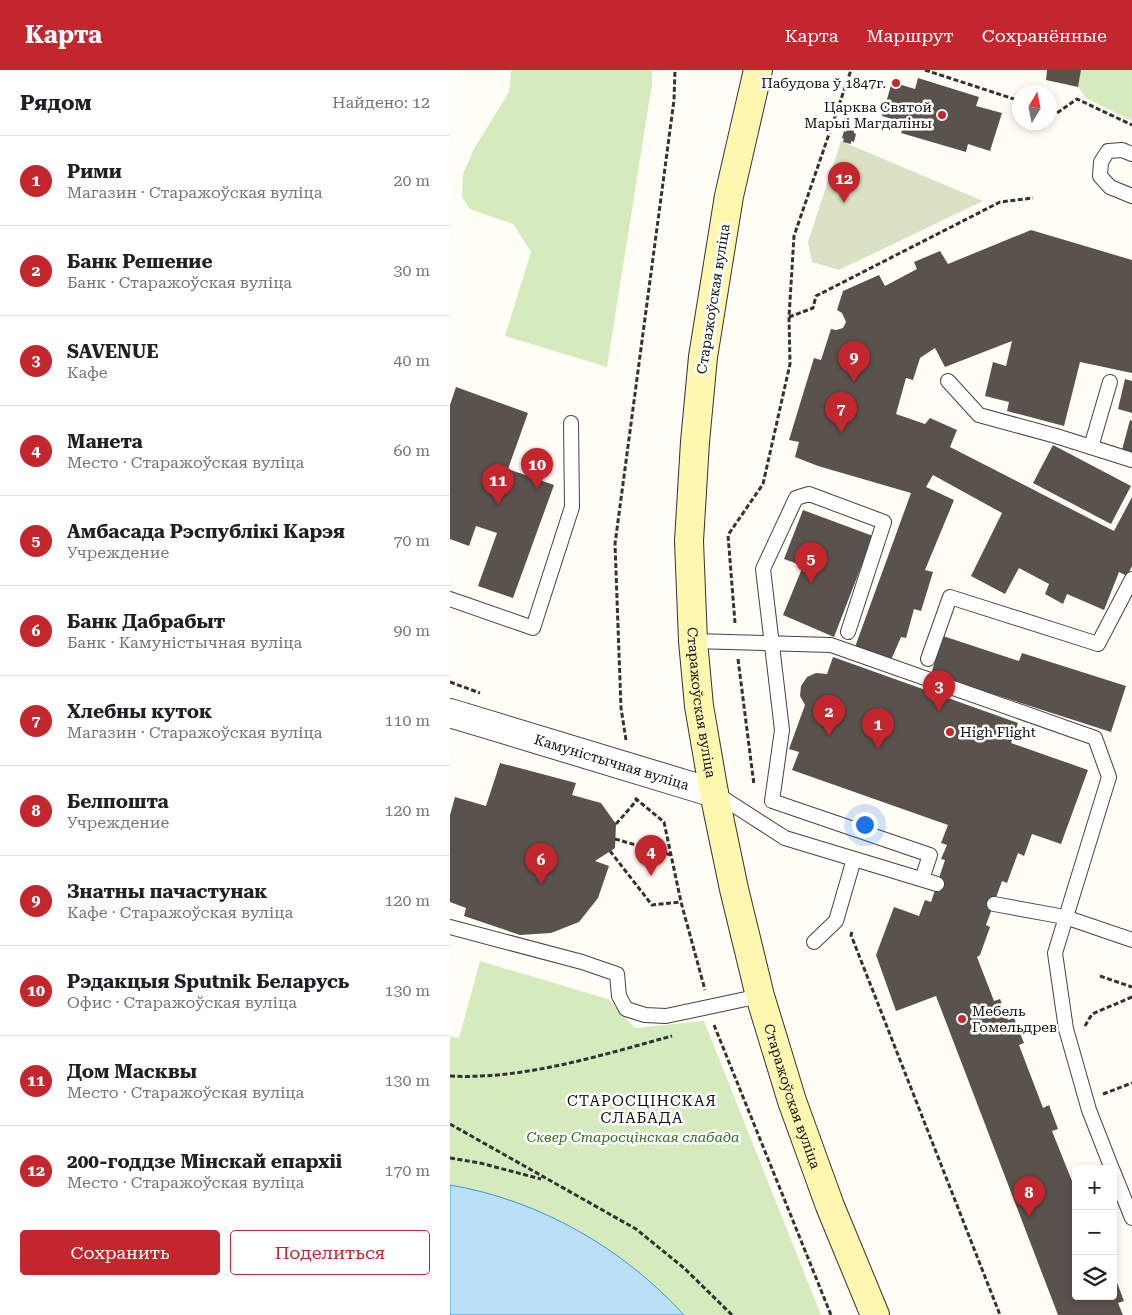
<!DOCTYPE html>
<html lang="ru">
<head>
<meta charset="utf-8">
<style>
	:root { --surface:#fff; --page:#f2f2f2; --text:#202124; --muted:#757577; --line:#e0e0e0; --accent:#c4262e }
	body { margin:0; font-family:"Roboto Serif",serif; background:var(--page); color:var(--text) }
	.controls { position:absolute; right:15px; bottom:15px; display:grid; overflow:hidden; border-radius:5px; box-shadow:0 2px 8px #0003 }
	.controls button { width:45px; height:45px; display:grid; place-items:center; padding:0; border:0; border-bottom:1px solid var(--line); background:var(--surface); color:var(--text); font:25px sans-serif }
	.compass { position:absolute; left:562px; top:15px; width:45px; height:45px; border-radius:50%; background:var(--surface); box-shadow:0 2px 8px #0003; rotate:10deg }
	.you { position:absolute; left:414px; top:754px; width:18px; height:18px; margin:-12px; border:4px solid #fff; border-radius:50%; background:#1a73e8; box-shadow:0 0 0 8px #1a73e833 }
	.badge { display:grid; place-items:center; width:32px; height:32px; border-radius:50%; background:var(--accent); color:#fff; font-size:16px; font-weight:700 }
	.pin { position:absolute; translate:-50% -41px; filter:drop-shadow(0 1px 2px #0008) }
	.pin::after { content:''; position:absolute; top:26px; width:18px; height:15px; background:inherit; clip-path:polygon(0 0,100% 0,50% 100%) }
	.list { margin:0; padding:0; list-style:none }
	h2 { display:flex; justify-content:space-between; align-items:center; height:65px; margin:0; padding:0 20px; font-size:21px }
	h2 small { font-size:16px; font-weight:400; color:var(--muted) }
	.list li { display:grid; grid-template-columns:32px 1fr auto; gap:15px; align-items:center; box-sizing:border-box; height:90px; padding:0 20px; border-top:1px solid var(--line) }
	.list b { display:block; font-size:19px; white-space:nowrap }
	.list p { margin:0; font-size:16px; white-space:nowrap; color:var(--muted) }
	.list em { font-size:16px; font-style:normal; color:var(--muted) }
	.actions { display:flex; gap:10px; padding:15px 20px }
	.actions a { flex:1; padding:11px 0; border:1px solid var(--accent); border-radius:5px; text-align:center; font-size:18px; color:var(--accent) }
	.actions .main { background:var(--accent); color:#fff }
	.icon { flex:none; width:28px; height:28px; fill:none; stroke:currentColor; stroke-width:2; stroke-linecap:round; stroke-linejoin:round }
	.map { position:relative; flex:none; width:682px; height:1245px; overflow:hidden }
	header { display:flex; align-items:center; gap:30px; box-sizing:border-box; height:70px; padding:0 25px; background:var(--accent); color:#fff }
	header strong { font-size:24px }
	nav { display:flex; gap:28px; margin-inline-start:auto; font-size:18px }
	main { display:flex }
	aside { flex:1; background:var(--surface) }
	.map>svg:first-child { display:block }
</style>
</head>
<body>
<header>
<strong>Карта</strong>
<nav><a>Карта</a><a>Маршрут</a><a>Сохранённые</a></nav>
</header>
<main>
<aside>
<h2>Рядом<small>Найдено: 12</small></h2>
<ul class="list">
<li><span class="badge">1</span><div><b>Рими</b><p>Магазин · Старажоўская вуліца</p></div><em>20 m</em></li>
<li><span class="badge">2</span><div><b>Банк Решение</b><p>Банк · Старажоўская вуліца</p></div><em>30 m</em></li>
<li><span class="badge">3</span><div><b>SAVENUE</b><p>Кафе</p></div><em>40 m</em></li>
<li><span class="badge">4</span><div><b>Манета</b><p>Место · Старажоўская вуліца</p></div><em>60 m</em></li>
<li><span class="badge">5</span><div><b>Амбасада Рэспублікі Карэя</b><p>Учреждение</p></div><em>70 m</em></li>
<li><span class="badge">6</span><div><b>Банк Дабрабыт</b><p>Банк · Камуністычная вуліца</p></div><em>90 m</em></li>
<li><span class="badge">7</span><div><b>Хлебны куток</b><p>Магазин · Старажоўская вуліца</p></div><em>110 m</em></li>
<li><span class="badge">8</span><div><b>Белпошта</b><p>Учреждение</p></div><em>120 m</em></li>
<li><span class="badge">9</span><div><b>Знатны пачастунак</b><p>Кафе · Старажоўская вуліца</p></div><em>120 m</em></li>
<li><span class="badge">10</span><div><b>Рэдакцыя Sputnik Беларусь</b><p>Офис · Старажоўская вуліца</p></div><em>130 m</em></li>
<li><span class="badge">11</span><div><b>Дом Масквы</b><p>Место · Старажоўская вуліца</p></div><em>130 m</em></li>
<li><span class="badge">12</span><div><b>200-годдзе Мінскай епархіі</b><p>Место · Старажоўская вуліца</p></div><em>170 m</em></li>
</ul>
<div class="actions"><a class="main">Сохранить</a><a>Поделиться</a></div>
</aside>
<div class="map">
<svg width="682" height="1245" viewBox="0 0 682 1245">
	<rect width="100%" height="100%" fill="#fffdf5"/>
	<g fill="#d5ebbd">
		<polygon points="61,0 202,0 202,14 157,297 55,266 81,182 63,154 20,139 12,127 13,104 24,79 59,22"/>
		<polygon points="631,0 682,0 682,51 636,28 628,17"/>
		<path d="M30 891 158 929 185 958 254 951 371 1245H234C173 1178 89 1130 0 1115V966L9 968Z"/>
	</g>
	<polygon fill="#d9e3c4" points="391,71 533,131 389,200 362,192 358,172"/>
	<path fill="#b9e0f7" stroke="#3f96cf" d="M0 1115C89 1130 173 1178 234 1245H0Z"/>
	<g fill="#5a524d">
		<polygon points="597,0 631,0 628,17 596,10"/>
		<polygon points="468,8 529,27 526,36 552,43 540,81 518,74 516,82 451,63 455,53 432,46 442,12 465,19"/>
		<polygon points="575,18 584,20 584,22 574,22"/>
		<polygon points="397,59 404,61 404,63 406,64 404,72 401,71 401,74 393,72 394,69 392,68 394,61 396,62"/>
		<polygon points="581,160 682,190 682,303 630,292 614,356 557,341 559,332 535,326 543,292 556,296 562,271 495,297 485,278 470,288 463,310 456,308 446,344 475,354 480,348 507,360 500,377 664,461 682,427 682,496 677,506 669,502 654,540 617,524 613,534 595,524 599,514 569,498 555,524 521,506 552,443 483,405 476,417 504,430 475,500 483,502 471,541 464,539 456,568 451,567 441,590 405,577 461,423 368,396 345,387 349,372 339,370 364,288 371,290 381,259 386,260 393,258 396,252 392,243 387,240 393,221 429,205 435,216 467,199 464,192 490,181 498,194"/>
		<polygon points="675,309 682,311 682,343 668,339"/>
		<polygon points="6,317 78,343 58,399 104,415 63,528 28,516 47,463 26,456 19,476 0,469 0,335"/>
		<polygon points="680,350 682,351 682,383 672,380"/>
		<polygon points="603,375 681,416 661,454 583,413"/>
		<polygon points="353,440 423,466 384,567 333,545 353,496 334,489"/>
		<polygon points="493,566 569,591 572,583 676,616 661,662 481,604"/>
		<polygon points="383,587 568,653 561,673 638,700 611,774 582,764 574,786 568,783 557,813 552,811 536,855 540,857 530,885 527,887 544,931 550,929 558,950 564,948 574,973 569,975 593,1038 599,1035 608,1059 602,1061 626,1121 626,1226 663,1226 663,1202 674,1231 668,1233 673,1245 608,1245 486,926 446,941 426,885 444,837 469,846 475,830 481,832 495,790 491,789 497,775 491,773 498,755 342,700 349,682 339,679 355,635 350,626 351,616 357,607 366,603 377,604"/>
		<polygon points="50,693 126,713 122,725 151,733 166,754 165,778 145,791 159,796 148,828 129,852 101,863 70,865 14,846 16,838 0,832 0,745 5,727 36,736"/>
	</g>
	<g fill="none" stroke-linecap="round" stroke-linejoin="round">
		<g stroke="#444" stroke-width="16">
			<g id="service">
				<polyline points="682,84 672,80 658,81 651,92 650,106 660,117 682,126"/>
				<polyline points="498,311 529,345 606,366 682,390"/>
				<polyline points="641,377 660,312"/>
				<polyline points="0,529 83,558 122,437 121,353"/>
				<polyline points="398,562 434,452 359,424 346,428 313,499 332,660 322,731 480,785 472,809"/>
				<polyline points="243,571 381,575 645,668 659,707 605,883 616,959 639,1040 662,1099"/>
				<polyline points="478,589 500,527 648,574 682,509"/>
				<polyline points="265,723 335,768 487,814"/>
				<polyline points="544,834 615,847 682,870"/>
				<polyline points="0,857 132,892 167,904 169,926 176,939 195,945 216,946 310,926"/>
				<polyline points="364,872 386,851 404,789"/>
				<polyline points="663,1101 682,1148"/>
			</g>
		</g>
		<g stroke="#444" stroke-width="30">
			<g id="minor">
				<path id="s1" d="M0 643 264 723"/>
			</g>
		</g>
		<g stroke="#333" stroke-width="30">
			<g id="secondary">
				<path id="s2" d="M308 0 279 126 253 287 245 372 239 471 243 571 249 636 264 723 284 819 310 926 342 1031 380 1136 425 1245"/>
			</g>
		</g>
		<g stroke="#333" stroke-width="3" stroke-dasharray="5 2.5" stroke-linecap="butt">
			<polyline points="475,0 570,31"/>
			<polyline points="600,41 607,43 627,29 682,55"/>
			<polyline points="339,247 363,238 366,226 550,132 583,128"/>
			<polyline points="285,553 278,465 313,414 340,294 339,247 344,166 401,0"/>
			<polyline points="288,589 304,715"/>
			<polyline points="0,612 30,623"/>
			<polyline points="176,670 171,638 165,474 224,30 225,0"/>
			<polyline points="185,728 214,752 231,832 255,920"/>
			<polyline points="166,754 188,729"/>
			<polyline points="165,769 221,785"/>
			<polyline points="160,781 202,835 231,832"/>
			<polyline points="402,862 401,865 550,1245"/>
			<polyline points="650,906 682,917"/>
			<polyline points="264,955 381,1245"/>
			<polyline points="635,956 642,944 682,927"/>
			<path d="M0 1006C73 1010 152 985 222 966"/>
			<polyline points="653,1024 682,1013"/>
			<polyline points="0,1054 186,1159 234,1198 282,1245"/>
			<polyline points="0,1088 30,1093 91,1109"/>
		</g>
		<use href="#service" stroke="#fff" stroke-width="14"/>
		<use href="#minor" stroke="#fff" stroke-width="28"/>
		<use href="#secondary" stroke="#fff6b0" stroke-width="28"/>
	</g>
	<g fill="#c4262e" stroke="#fff" stroke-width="2">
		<circle cx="446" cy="13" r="5"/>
		<circle cx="492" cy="45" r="5"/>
		<circle cx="500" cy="662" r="5"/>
		<circle cx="512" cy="949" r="5"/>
	</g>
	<g text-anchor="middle" stroke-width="5" stroke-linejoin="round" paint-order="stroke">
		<g font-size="14" fill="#111" stroke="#fff" text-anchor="end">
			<text x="436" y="18">Пабудова ў 1847г.</text>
			<text x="482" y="42">Царква Святой<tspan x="482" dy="16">Марыі Магдаліны</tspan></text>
			<text x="510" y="667" text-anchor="start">High Flight</text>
			<text x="522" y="946" text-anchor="start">Мебель<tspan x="522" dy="16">Гомельдрев</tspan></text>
		</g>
		<g font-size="14" fill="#111" stroke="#fff">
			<text transform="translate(263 229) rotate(-81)" y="5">Старажоўская вуліца</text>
			<text dy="5" stroke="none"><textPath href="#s2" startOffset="639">Старажоўская вуліца</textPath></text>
			<text dy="5" stroke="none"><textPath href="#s1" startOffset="169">Камуністычная вуліца</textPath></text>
			<text dy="5" stroke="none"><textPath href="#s2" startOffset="1044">Старажоўская вуліца</textPath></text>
		</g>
		<g font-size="14" font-style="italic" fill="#2f6b1f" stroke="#fff">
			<text x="183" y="1072">Сквер Старосцінская слабада</text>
		</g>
		<g font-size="15" letter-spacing="1" fill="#111" stroke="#fff">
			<text x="192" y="1036">СТАРОСЦІНСКАЯ<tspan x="192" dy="17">СЛАБАДА</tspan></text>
		</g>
	</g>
</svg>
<div class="controls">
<button>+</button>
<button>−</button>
<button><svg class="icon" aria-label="layers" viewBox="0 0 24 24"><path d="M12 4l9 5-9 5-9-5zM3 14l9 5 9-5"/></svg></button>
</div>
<svg class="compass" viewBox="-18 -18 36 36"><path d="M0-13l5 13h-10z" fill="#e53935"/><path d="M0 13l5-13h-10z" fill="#757577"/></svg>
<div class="you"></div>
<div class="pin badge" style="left:428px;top:679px">1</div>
<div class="pin badge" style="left:379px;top:666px">2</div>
<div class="pin badge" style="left:489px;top:641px">3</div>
<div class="pin badge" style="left:201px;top:806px">4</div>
<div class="pin badge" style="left:361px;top:513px">5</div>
<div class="pin badge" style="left:91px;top:814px">6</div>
<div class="pin badge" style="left:391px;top:363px">7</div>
<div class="pin badge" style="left:579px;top:1147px">8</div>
<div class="pin badge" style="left:404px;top:312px">9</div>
<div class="pin badge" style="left:87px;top:419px">10</div>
<div class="pin badge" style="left:48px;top:435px">11</div>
<div class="pin badge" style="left:394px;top:133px">12</div>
</div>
</main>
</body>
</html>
